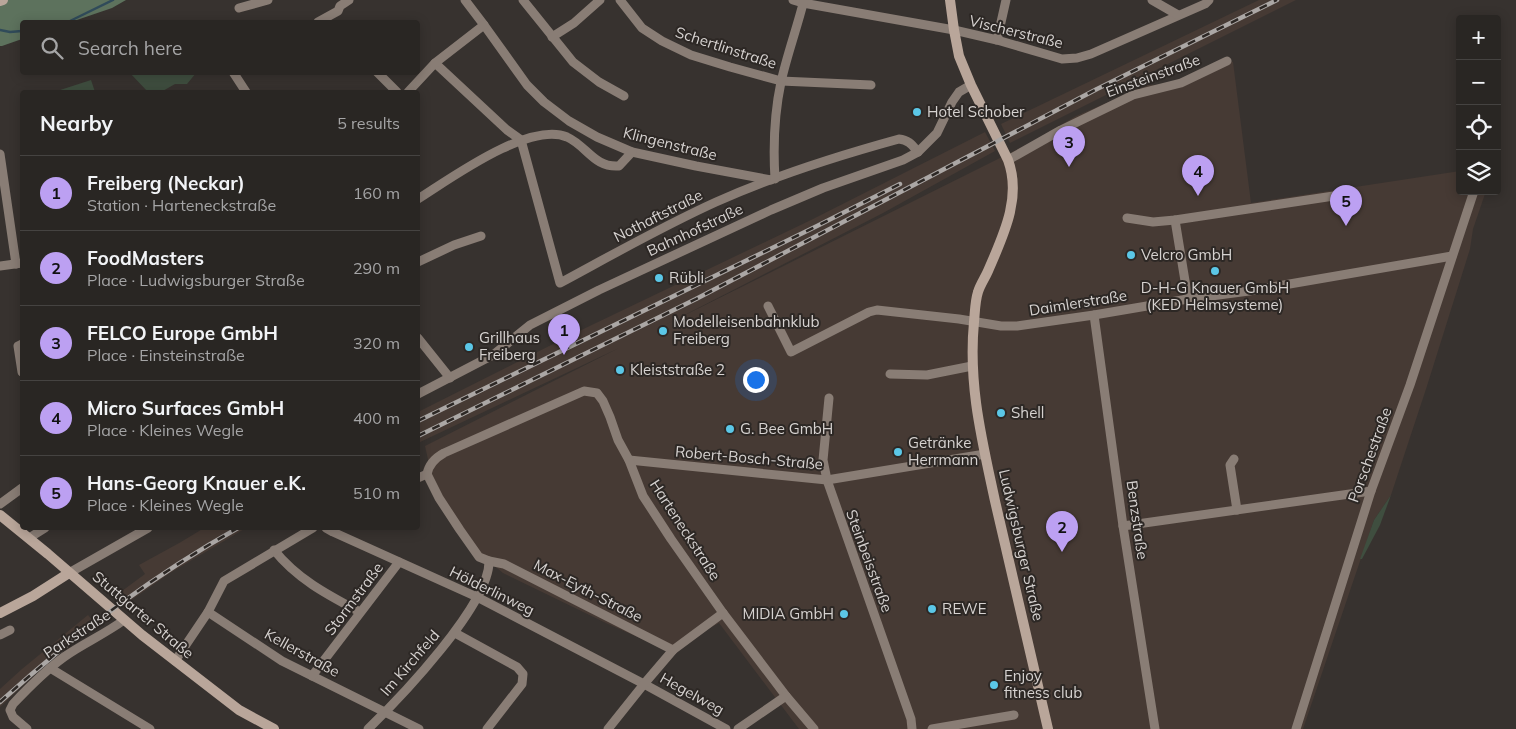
<!DOCTYPE html>
<html lang="en">
<head>
<meta charset="utf-8">
<style>
	:root { --surface:#292623; --page:#312e2b; --text:#f1f3f6; --muted:#a5a5a6; --line:#454341; --accent:#bca0f2 }
	body { margin:0; font-family:Mulish,sans-serif; background:var(--page); color:var(--text) }
	.controls { position:absolute; right:15px; top:15px; display:grid; overflow:hidden; border-radius:5px; box-shadow:0 2px 12px #0003 }
	.controls button { width:45px; height:45px; display:grid; place-items:center; padding:0; border:0; border-bottom:1px solid var(--line); background:var(--surface); color:var(--text); font:25px sans-serif }
	.you { position:absolute; left:755px; top:379px; width:18px; height:18px; margin:-12px; border:4px solid #fff; border-radius:50%; background:#1a73e8; box-shadow:0 0 0 8px #1a73e833 }
	.badge { display:grid; place-items:center; width:32px; height:32px; border-radius:50%; background:var(--accent); color:#111; font-size:16px; font-weight:700 }
	.pin { position:absolute; translate:-50% -41px; filter:drop-shadow(0 1px 2px #0008) }
	.pin::after { content:''; position:absolute; top:26px; width:18px; height:15px; background:inherit; clip-path:polygon(0 0,100% 0,50% 100%) }
	.list { margin:0; padding:0; list-style:none }
	h2 { display:flex; justify-content:space-between; align-items:center; height:65px; margin:0; padding:0 20px; font-size:21px }
	h2 small { font-size:16px; font-weight:400; color:var(--muted) }
	.list li { display:grid; grid-template-columns:32px 1fr auto; gap:15px; align-items:center; box-sizing:border-box; height:75px; padding:0 20px; border-top:1px solid var(--line) }
	.list b { display:block; font-size:19px; white-space:nowrap }
	.list p { margin:0; font-size:16px; white-space:nowrap; color:var(--muted) }
	.list em { font-size:16px; font-style:normal; color:var(--muted) }
	.icon { flex:none; width:28px; height:28px; fill:none; stroke:currentColor; stroke-width:2; stroke-linecap:round; stroke-linejoin:round }
	.map { position:relative; flex:none; width:1516px; height:729px; overflow:hidden }
	.search { position:absolute; background:var(--surface); box-shadow:0 2px 12px #0003; left:20px; top:20px; width:400px; height:55px; display:flex; align-items:center; gap:12px; box-sizing:border-box; padding:0 18px; border-radius:5px; color:var(--muted); font-size:19px }
	.panel { position:absolute; background:var(--surface); box-shadow:0 2px 12px #0003; left:20px; top:90px; width:400px; height:440px; border-radius:5px }
	.map>svg:first-child { display:block }
</style>
</head>
<body>
<div class="map">
<svg width="1516" height="729" viewBox="0 0 1516 729">
	<rect width="100%" height="100%" fill="#37322f"/>
	<g fill="#463a34">
		<polygon points="1259,0 1296,0 1010,143 1001,124"/>
		<polygon points="1225,59 1233,62 1251,203 1460,171 1460,191 1486,191 1473,229 1470,249 1427,386 1391,495 1374,520 1303,729 799,729 719,623 669,651 608,624 503,573 473,548 434,486 425,446 619,348 418,443 418,412 573,334 811,220 985,132 995,151 883,213 665,325 1032,142 1076,116 1148,85 1171,84"/>
		<polygon points="204,528 246,528 170,573 130,601 122,591 145,574 139,565 181,542"/>
		<polygon points="88,615 96,625 45,665 0,707 0,689 22,669"/>
	</g>
	<g fill="#3f4e3f">
		<polygon points="130,73 196,73 187,84 175,84 161,92 148,92"/>
		<polygon points="91,80 95,92 54,92"/>
		<polygon points="1391,495 1380,525 1362,559 1360,559 1374,520"/>
	</g>
	<polygon fill="#5d725d" points="3,0 126,0 112,8 71,22 22,22 22,39 2,46 0,46 0,1"/>
	<g fill="none" stroke-linecap="round" stroke-linejoin="round">
		<g stroke="#304b5a" stroke-width="2.5">
			<polyline points="68,22 113,0"/>
			<polyline points="0,30 10,32 22,31"/>
		</g>
		<g stroke="#897d75" stroke-width="9">
			<polyline points="465,0 484,25 527,85 544,102 569,121 597,137 632,152 696,166 771,180"/>
			<polyline points="523,0 573,62 599,82 624,96"/>
			<polyline points="620,0 642,28 662,41 691,55 730,67 781,81 871,85"/>
			<polyline points="793,0 803,3 954,30 997,40 1062,59 1077,58 1091,54 1205,4 1209,0"/>
			<polyline points="1152,0 1178,15"/>
			<polyline points="239,8 268,0"/>
			<polyline points="318,22 338,11 340,6 349,0"/>
			<polyline points="552,37 574,23 600,0"/>
			<polyline points="997,40 1006,0"/>
			<path d="M435 63 507 130 521 140 560 283C612 255 663 226 716 202 774 176 837 156 899 139 909 140 912 145 918 152"/>
			<polyline points="233,72 246,92"/>
			<polyline points="377,72 397,92"/>
			<polyline points="408,92 435,63 484,25"/>
			<polyline points="0,154 16,264"/>
			<polyline points="1008,160 1061,130 1133,95 1181,83 1227,61"/>
			<path d="M775 179C773 146 774 115 781 82 787 55 797 28 804 0"/>
			<path d="M418 199C450 179 529 121 567 137 587 146 594 168 619 166L632 152"/>
			<polyline points="1127,218 1153,222 1175,220 1347,194"/>
			<polyline points="1175,220 1188,299"/>
			<polyline points="418,262 454,245 481,236"/>
			<polyline points="0,266 22,263"/>
			<polyline points="768,306 791,352 869,312 877,310 959,319 1001,326 1017,326 1094,315 1188,299 1249,291 1452,256"/>
			<polyline points="1094,315 1123,526 1155,729"/>
			<polyline points="418,338 450,378"/>
			<polyline points="22,372 18,346 22,344"/>
			<polyline points="890,374 927,375 972,366"/>
			<polyline points="418,394 493,355 530,325 599,290 771,210 823,188 903,160 918,152 937,133 952,102 959,92 971,85"/>
			<polyline points="829,398 823,460 827,480 911,719 912,729"/>
			<polyline points="1234,459 1230,465 1237,510"/>
			<polyline points="629,460 827,480 985,454"/>
			<path d="M427 474C429 464 435 458 444 453L584 391 597 393 603 401 610 417 618 440 629 460 643 496 671 539 723 613 786 696 814 729"/>
			<polyline points="427,474 439,498 460,530 479,557 489,561 504,564 673,650"/>
			<polyline points="418,478 427,474"/>
			<polyline points="0,504 22,488"/>
			<polyline points="1123,526 1371,491"/>
			<polyline points="326,528 333,532 477,597 644,684 726,729"/>
			<polyline points="29,538 45,528"/>
			<path d="M274 550C297 579 328 595 360 612"/>
			<polyline points="69,573 148,528"/>
			<polyline points="208,612 282,661 419,729"/>
			<polyline points="455,633 517,667 523,674 522,684 487,729"/>
			<polyline points="0,635 10,630"/>
			<polyline points="175,661 208,612 224,581 313,528"/>
			<polyline points="50,668 150,729"/>
			<polyline points="312,676 399,562"/>
			<path d="M27 729 13 717 10 710 13 704C29 687 46 670 64 657 84 643 105 634 124 620"/>
			<path d="M368 729C400 698 490 604 489 561"/>
			<polyline points="608,729 644,684 673,650 723,613"/>
			<polyline points="738,729 786,696"/>
			<polyline points="932,729 1014,715"/>
			<polyline points="1296,729 1371,491 1410,385 1474,191"/>
		</g>
		<g stroke="#b9a69a" stroke-width="10">
			<path d="M950 0 954 30 959 56 971 85 1008 160C1022 198 1003 236 988 271 985 278 980 285 978 292 975 301 975 312 974 322 968 385 982 440 995 501 1012 577 1030 653 1048 729"/>
			<polyline points="0,1 3,0"/>
			<polyline points="0,515 48,554 142,635 239,710 274,729"/>
			<polyline points="0,613 33,596 69,573"/>
		</g>
		<g stroke="#aba7a5" stroke-width="4.5">
			<g id="rail">
				<polyline points="418,421 817,226 900,184"/>
				<polyline points="418,436 696,299 1097,89 1277,0"/>
				<path d="M0 702C73 636 152 576 238 528"/>
			</g>
		</g>
		<use href="#rail" stroke="#2d2825" stroke-width="2.5" stroke-dasharray="8" stroke-linecap="butt"/>
	</g>
	<g fill="#5bc7e7" stroke="#2d2825" stroke-width="2">
		<circle cx="917" cy="112" r="5"/>
		<circle cx="1131" cy="255" r="5"/>
		<circle cx="1215" cy="271" r="5"/>
		<circle cx="659" cy="278" r="5"/>
		<circle cx="663" cy="331" r="5"/>
		<circle cx="469" cy="347" r="5"/>
		<circle cx="620" cy="370" r="5"/>
		<circle cx="1001" cy="413" r="5"/>
		<circle cx="730" cy="429" r="5"/>
		<circle cx="898" cy="452" r="5"/>
		<circle cx="932" cy="609" r="5"/>
		<circle cx="844" cy="614" r="5"/>
		<circle cx="994" cy="685" r="5"/>
	</g>
	<g text-anchor="middle" stroke-width="4" stroke-linejoin="round" paint-order="stroke">
		<g font-size="15" fill="#d6d2d0" stroke="#2d2825">
			<text transform="translate(1016 32) rotate(14)" y="5">Vischerstraße</text>
			<text transform="translate(726 48) rotate(18)" y="5">Schertlinstraße</text>
			<text transform="translate(1153 76) rotate(-20)" y="5">Einsteinstraße</text>
			<text transform="translate(670 144) rotate(14)" y="5">Klingenstraße</text>
			<text transform="translate(658 216) rotate(-27)" y="5">Nothaftstraße</text>
			<text transform="translate(695 230) rotate(-25)" y="5">Bahnhofstraße</text>
			<text transform="translate(1078 303) rotate(-9)" y="5">Daimlerstraße</text>
			<text transform="translate(1370 455) rotate(-70)" y="5">Porschestraße</text>
			<text transform="translate(749 458) rotate(5)" y="5">Robert-Bosch-Straße</text>
			<text transform="translate(1137 520) rotate(82)" y="5">Benzstraße</text>
			<text transform="translate(685 530) rotate(57)" y="5">Harteneckstraße</text>
			<text transform="translate(1021 545) rotate(77)" y="5">Ludwigsburger Straße</text>
			<text transform="translate(869 561) rotate(70)" y="5">Steinbeisstraße</text>
			<text transform="translate(492 591) rotate(26)" y="5">Hölderlinweg</text>
			<text transform="translate(588 591) rotate(27)" y="5">Max-Eyth-Straße</text>
			<text transform="translate(354 599) rotate(-53)" y="5">Stormstraße</text>
			<text transform="translate(143 615) rotate(40)" y="5">Stuttgarter Straße</text>
			<text transform="translate(77 634) rotate(-33)" y="5">Parkstraße</text>
			<text transform="translate(302 653) rotate(29)" y="5">Kellerstraße</text>
			<text transform="translate(410 663) rotate(-49)" y="5">Im Kirchfeld</text>
			<text transform="translate(692 694) rotate(29)" y="5">Hegelweg</text>
		</g>
		<g font-size="15" fill="#d6d2d0" stroke="#2d2825" text-anchor="start">
			<text x="927" y="117">Hotel Schober</text>
			<text x="1141" y="260">Velcro GmbH</text>
			<text x="669" y="283">Rübli</text>
			<text x="1215" y="293" text-anchor="middle">D-H-G Knauer GmbH<tspan x="1215" dy="17">(KED Helmsysteme)</tspan></text>
			<text x="673" y="327">Modelleisenbahnklub<tspan x="673" dy="17">Freiberg</tspan></text>
			<text x="479" y="343">Grillhaus<tspan x="479" dy="17">Freiberg</tspan></text>
			<text x="630" y="375">Kleiststraße 2</text>
			<text x="1011" y="418">Shell</text>
			<text x="740" y="434">G. Bee GmbH</text>
			<text x="908" y="448">Getränke<tspan x="908" dy="17">Herrmann</tspan></text>
			<text x="942" y="614">REWE</text>
			<text x="834" y="619" text-anchor="end">MIDIA GmbH</text>
			<text x="1004" y="681">Enjoy<tspan x="1004" dy="17">fitness club</tspan></text>
		</g>
	</g>
</svg>
<div class="controls">
<button>+</button>
<button>−</button>
<button><svg class="icon" aria-label="locate" viewBox="0 0 24 24"><circle cx="12" cy="12" r="6"/><path d="M12 2v4M12 18v4M2 12h4M18 12h4"/></svg></button>
<button><svg class="icon" aria-label="layers" viewBox="0 0 24 24"><path d="M12 4l9 5-9 5-9-5zM3 14l9 5 9-5"/></svg></button>
</div>
<div class="you"></div>
<div class="pin badge" style="left:564px;top:355px">1</div>
<div class="pin badge" style="left:1062px;top:552px">2</div>
<div class="pin badge" style="left:1069px;top:167px">3</div>
<div class="pin badge" style="left:1198px;top:196px">4</div>
<div class="pin badge" style="left:1346px;top:226px">5</div>
<div class="search"><svg class="icon" aria-label="search" viewBox="0 0 24 24"><circle cx="10" cy="10" r="6"/><path d="M15 15l6 6"/></svg>Search here</div>
<section class="panel">
<h2>Nearby<small>5 results</small></h2>
<ul class="list">
<li><span class="badge">1</span><div><b>Freiberg (Neckar)</b><p>Station · Harteneckstraße</p></div><em>160 m</em></li>
<li><span class="badge">2</span><div><b>FoodMasters</b><p>Place · Ludwigsburger Straße</p></div><em>290 m</em></li>
<li><span class="badge">3</span><div><b>FELCO Europe GmbH</b><p>Place · Einsteinstraße</p></div><em>320 m</em></li>
<li><span class="badge">4</span><div><b>Micro Surfaces GmbH</b><p>Place · Kleines Wegle</p></div><em>400 m</em></li>
<li><span class="badge">5</span><div><b>Hans-Georg Knauer e.K.</b><p>Place · Kleines Wegle</p></div><em>510 m</em></li>
</ul>
</section>
</div>
</body>
</html>
